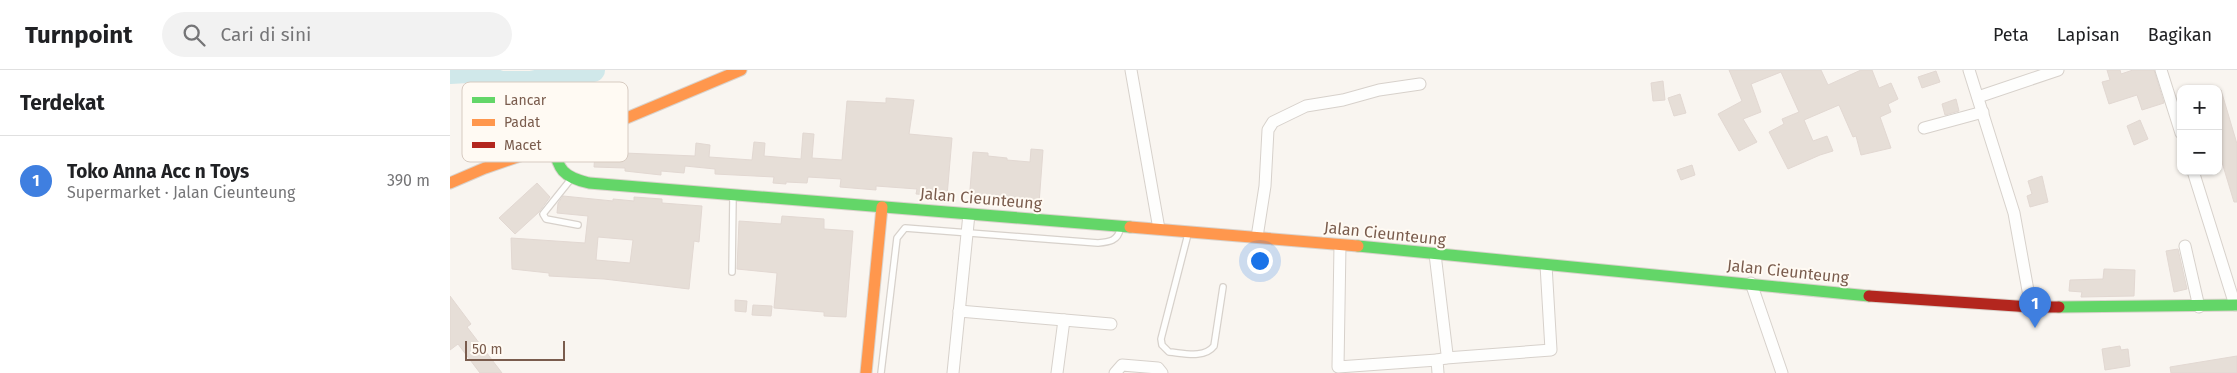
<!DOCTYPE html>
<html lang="id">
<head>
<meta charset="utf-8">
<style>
	:root { --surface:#fff; --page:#f2f2f2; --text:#202124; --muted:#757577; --line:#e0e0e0; --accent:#1a73e8 }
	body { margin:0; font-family:"Fira Sans",sans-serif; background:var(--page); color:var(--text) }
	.controls { position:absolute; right:15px; top:15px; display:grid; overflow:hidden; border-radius:10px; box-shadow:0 1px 4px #0004 }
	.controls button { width:45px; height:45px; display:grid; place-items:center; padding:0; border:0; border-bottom:1px solid var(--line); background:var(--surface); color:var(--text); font:25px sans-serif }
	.scale { position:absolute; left:15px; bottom:12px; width:100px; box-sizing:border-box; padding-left:5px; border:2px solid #7a5c4d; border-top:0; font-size:14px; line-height:18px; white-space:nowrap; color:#7a5c4d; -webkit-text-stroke:4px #fffaf3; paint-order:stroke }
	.you { position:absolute; left:809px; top:190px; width:18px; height:18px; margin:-12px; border:4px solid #fff; border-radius:50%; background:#1a73e8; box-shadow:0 0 0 8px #1a73e833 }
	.badge { display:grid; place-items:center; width:32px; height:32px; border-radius:50%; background:var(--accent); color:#fff; font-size:16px; font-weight:700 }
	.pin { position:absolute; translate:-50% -41px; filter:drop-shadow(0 1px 2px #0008) }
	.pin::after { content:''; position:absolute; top:26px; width:18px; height:15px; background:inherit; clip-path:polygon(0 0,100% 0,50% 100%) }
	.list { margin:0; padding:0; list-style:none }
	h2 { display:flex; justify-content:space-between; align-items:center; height:65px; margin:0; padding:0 20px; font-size:21px }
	h2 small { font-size:16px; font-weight:400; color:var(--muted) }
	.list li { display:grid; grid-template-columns:32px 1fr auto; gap:15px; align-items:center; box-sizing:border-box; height:90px; padding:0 20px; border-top:1px solid var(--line) }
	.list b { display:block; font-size:19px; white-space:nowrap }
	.list p { margin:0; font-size:16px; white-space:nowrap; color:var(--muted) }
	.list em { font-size:16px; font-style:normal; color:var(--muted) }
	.icon { flex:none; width:28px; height:28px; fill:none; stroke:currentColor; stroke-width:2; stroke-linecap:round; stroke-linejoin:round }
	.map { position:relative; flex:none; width:1787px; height:303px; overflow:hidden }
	header { display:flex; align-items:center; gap:30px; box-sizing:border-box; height:70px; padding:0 25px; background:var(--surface); border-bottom:1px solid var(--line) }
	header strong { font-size:24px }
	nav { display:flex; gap:28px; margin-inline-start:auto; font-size:18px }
	.search { width:350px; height:45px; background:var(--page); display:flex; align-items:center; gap:12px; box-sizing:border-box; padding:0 18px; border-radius:28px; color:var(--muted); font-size:19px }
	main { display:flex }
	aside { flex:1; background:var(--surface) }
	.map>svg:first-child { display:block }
</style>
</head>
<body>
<header>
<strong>Turnpoint</strong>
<div class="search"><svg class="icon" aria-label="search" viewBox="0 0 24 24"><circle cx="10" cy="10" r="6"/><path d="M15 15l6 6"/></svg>Cari di sini</div>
<nav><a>Peta</a><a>Lapisan</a><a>Bagikan</a></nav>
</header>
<main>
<aside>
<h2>Terdekat<small></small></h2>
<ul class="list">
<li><span class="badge" style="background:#3f7fe0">1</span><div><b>Toko Anna Acc n Toys</b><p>Supermarket · Jalan Cieunteung</p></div><em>390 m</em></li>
</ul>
</aside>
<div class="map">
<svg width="1787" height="303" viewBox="0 0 1787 303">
	<rect width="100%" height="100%" fill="#f9f5f0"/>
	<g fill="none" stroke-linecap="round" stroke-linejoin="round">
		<polyline stroke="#d0e8ea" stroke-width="24" points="0,2 18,1 51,13 81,13 143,0"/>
	</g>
	<g fill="#e6ded7" stroke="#e2d8d2" fill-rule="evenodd">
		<polygon points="1279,0 1371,0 1378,15 1411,0 1422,0 1429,18 1441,13 1448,29 1438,34 1441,42 1430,47 1441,78 1411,85 1406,66 1403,67 1389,35 1354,50 1363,71 1377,66 1383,81 1370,85 1338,99 1319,62 1334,54 1332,49 1349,42 1331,2 1301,14 1311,42 1293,49 1307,72 1289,81 1268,44 1292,31"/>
		<polygon points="1657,0 1670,0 1671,4 1683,0 1704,0 1714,33 1692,40 1687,25 1659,34 1652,12 1660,10"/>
		<polygon points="1486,1 1490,12 1472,18 1468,7"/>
		<polygon points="1213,11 1215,30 1203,31 1201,13"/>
		<polygon points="1771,20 1787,74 1787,132 1784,132 1768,79 1768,21"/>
		<polygon points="1230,24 1236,43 1224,46 1218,28"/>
		<polygon points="436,28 464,30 459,64 502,68 497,126 466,124 467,119 426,116 426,120 390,117 391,109 358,107 357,113 336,112 336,114 323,113 324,107 265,104 265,99 235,96 234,103 211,101 211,105 175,101 175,98 144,97 145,82 159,83 160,77 175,78 174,83 245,86 246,73 260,75 259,87 302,90 304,72 315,73 314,86 351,89 353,63 364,64 362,88 392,90 397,31 436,33"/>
		<polygon points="1506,29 1509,41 1495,45 1492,34"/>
		<polygon points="1690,50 1698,69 1684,75 1677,56"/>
		<polygon points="581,79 593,80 589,134 554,131 553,135 519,132 523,82 538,83 538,86 557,88 557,90 580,92"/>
		<polygon points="1242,95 1245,105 1231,110 1227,100"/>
		<polygon points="1592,106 1598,132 1580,137 1577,126 1582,124 1578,111"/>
		<polygon points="87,113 100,127 89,142 65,164 49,148"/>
		<path d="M113 126 163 131V129L184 131V127L212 129V133L252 136 249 172 244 171 239 219 154 209 99 206V203L62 199 61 168 135 173 138 146 107 143 108 133ZM148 167 183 170 180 193 146 190Z"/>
		<polygon points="332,146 374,149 374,159 403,161 396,247 374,246 374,242 324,238 327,203 287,199 289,151 331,154"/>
		<polygon points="1728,179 1737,219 1724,222 1716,181"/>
		<polygon points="1654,199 1685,200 1684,226 1631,227 1632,222 1619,221 1620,210 1653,209"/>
		<polygon points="0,226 21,254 17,257 52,303 30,303 8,274 0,280"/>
		<polygon points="285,230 297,231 296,242 285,241"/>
		<polygon points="303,235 322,236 321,246 302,245"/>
		<polygon points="1670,276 1671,280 1678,279 1680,296 1655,300 1652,279"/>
		<polygon points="1787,286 1787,303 1721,303 1720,297"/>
	</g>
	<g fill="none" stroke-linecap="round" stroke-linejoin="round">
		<g stroke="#d7d1cb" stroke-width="8">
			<g id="lane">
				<polyline points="121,109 93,144 96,149 128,155"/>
				<path d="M738 164 711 269 712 275 719 282C733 283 754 289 764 276L773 217"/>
				<polyline points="282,202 283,127"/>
				<path d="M431 303 447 168 455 158 648 173C659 172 668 171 670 159"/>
			</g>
		</g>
		<g stroke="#d7d1cb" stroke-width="13">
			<g id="street">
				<polyline points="681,0 709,159"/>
				<polyline points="1519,0 1564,143 1581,237"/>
				<polyline points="1711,0 1731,63"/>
				<polyline points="1528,27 1608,0"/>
				<polyline points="1474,58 1533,42"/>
				<polyline points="1743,101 1785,235"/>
				<polyline points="807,167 815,116 818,60 823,52 856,36 893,30 929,20 970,14"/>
				<polyline points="890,175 888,297 987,290"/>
				<polyline points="1735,176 1749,237"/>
				<polyline points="985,184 997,284 996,288 987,290 988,303"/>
				<polyline points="1301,213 1332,303"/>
				<polyline points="509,241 661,254"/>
				<polyline points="996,288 1101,280 1096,195"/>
				<polyline points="503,303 519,144"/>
				<polyline points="607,303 614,250"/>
				<polyline points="665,303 672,295 708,298 712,303"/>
			</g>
		</g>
		<g stroke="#d9d2cb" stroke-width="13">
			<g id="fast">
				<path d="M103 74C108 100 113 107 139 113L680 157"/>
				<polyline points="908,176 1419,226"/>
				<polyline points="1609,237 1787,235"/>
			</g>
		</g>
		<g stroke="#d9d2cb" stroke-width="13">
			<g id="slow">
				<polyline points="0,113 35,98 160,55 291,0"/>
				<polyline points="680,157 908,176"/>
				<polyline points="416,303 432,137"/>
			</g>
		</g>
		<g stroke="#d9d2cb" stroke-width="13">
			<polyline id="jam" points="1419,226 1581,237 1609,237"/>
		</g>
		<use href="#lane" stroke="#fefefd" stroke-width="5.5"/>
		<use href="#street" stroke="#fefefd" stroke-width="11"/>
		<use href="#fast" stroke="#63d668" stroke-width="11"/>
		<use href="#slow" stroke="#ff974d" stroke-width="11"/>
		<use href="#jam" stroke="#b3261e" stroke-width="11"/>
	</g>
	<g text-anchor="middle" stroke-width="4" stroke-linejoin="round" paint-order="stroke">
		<g font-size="16" fill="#7a5c4d" stroke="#fffaf3">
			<text transform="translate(531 128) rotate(5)" y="6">Jalan Cieunteung</text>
			<text transform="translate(935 163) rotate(6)" y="6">Jalan Cieunteung</text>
			<text transform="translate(1338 201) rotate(6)" y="6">Jalan Cieunteung</text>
		</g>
	</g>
	<rect x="12" y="12" width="166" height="80" rx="8" fill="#fffaf3" stroke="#d7cbc1" stroke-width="1"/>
	<rect x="22" y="27" width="23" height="6" fill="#63d668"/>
	<rect x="22" y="49" width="23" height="7" fill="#ff974d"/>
	<rect x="22" y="72" width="23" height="6" fill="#b3261e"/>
	<g font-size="14" fill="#7a5c4d">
		<text x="54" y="35">Lancar</text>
		<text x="54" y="57">Padat</text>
		<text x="54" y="80">Macet</text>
	</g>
</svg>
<div class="controls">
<button>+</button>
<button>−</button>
</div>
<div class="scale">50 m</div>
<div class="you"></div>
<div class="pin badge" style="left:1585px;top:258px;background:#3f7fe0">1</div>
</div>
</main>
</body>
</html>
